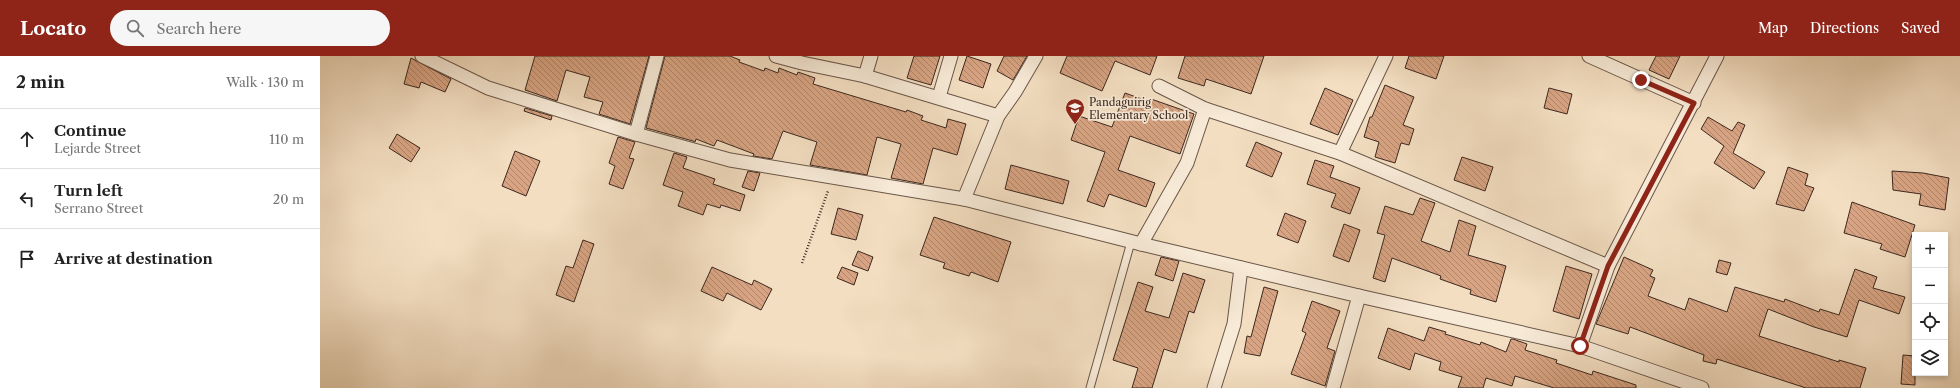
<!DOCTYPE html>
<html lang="en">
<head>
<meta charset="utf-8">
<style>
	:root { --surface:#fff; --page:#f6f6f6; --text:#222; --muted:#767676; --line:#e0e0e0; --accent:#8f2418 }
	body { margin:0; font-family:"Libre Caslon Text",serif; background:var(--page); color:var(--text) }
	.controls { position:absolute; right:12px; bottom:12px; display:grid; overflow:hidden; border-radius:0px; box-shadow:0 2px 6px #0003 }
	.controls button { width:36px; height:36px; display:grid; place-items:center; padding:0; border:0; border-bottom:1px solid var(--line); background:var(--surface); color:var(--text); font:20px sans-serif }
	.stop { position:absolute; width:12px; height:12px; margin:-9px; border:3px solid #8f2418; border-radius:50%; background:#fff }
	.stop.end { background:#8f2418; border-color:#fff; box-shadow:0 1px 4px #0008 }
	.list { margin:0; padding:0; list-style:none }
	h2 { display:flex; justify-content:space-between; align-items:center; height:52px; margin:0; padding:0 16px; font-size:17px }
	h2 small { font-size:13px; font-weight:400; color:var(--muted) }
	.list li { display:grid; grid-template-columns:26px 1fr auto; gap:12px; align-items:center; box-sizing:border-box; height:60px; padding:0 16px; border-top:1px solid var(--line) }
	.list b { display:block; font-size:15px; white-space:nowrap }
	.list p { margin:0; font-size:13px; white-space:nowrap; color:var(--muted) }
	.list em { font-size:13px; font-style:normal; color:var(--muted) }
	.icon { flex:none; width:22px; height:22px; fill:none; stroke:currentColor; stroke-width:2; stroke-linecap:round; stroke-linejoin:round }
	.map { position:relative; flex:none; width:1640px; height:332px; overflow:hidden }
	header { display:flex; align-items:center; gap:24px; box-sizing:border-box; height:56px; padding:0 20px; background:var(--accent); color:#fff }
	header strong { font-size:19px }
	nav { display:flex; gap:22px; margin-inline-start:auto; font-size:14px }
	.search { width:280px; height:36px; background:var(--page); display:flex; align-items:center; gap:10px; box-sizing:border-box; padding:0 14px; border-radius:22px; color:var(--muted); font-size:15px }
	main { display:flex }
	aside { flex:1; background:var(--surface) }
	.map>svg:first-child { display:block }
</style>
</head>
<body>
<header>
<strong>Locato</strong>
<div class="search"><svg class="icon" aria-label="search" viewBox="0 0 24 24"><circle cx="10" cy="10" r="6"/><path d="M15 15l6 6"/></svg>Search here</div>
<nav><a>Map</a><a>Directions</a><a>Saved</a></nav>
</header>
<main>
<aside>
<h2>2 min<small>Walk · 130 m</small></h2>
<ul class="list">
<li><svg class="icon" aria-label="ahead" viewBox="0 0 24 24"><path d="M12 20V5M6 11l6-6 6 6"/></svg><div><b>Continue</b><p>Lejarde Street</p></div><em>110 m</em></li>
<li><svg class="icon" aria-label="left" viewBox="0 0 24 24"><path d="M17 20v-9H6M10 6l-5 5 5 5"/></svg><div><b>Turn left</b><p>Serrano Street</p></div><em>20 m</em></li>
<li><svg class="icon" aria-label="arrive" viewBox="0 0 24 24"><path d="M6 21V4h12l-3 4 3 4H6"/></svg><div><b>Arrive at destination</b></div></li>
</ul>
</aside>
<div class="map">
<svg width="1640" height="332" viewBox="0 0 1640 332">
	<defs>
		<pattern id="building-back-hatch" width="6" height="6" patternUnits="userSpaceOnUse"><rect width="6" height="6" fill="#d8a483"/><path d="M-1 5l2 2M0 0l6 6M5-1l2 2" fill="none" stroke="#b0866b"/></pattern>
	</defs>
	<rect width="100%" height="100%" fill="#f3dec1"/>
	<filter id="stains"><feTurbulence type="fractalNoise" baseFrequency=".005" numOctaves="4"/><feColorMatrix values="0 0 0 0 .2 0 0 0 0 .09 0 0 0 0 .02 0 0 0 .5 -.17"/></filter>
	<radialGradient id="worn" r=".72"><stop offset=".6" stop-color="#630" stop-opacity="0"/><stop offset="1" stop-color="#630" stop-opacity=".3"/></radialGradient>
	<g fill="url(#building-back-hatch)" stroke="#3d2820">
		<polygon points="215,0 329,0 310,68 279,58 283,46 264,41 270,21 246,14 237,45 205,34"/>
		<polygon points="345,0 410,0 420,4 419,6 444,15 445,12 458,17 459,12 477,19 478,16 495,22 493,28 586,56 587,54 603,60 601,64 626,72 628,63 646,68 637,99 613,92 603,128 571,122 581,88 557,81 547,119 490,109 497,86 463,75 452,103 433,100 434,98 397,84 394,90 376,83 375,86 373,85 326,72"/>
		<polygon points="594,0 620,0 611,29 587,22"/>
		<polygon points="647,0 671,8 663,32 639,24"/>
		<polygon points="684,0 707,0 693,24 677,15"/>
		<polygon points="747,0 837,0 830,19 795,5 782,35 740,17"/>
		<polygon points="865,0 944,0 931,38 886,23 884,30 858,22"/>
		<polygon points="1089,0 1124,0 1116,23 1085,12"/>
		<polygon points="1336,0 1360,0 1349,23 1329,14"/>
		<polygon points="91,2 131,23 125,36 101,26 99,32 84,28"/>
		<polygon points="1065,29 1094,41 1083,69 1094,73 1089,89 1081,87 1075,107 1055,101 1059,86 1044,81 1050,61 1052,61"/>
		<polygon points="1005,32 1033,44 1018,79 990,68"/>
		<polygon points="1229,32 1252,38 1247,58 1224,52"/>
		<polygon points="805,37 830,46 831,43 874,58 860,98 810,80 798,114 835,127 826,151 789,138 784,151 767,145 785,96 751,84 759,60 792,71"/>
		<polygon points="205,52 232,60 231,64 204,55"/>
		<polygon points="1388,61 1412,75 1418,66 1425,69 1413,97 1445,116 1434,133 1394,107 1404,90 1381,73"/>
		<polygon points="77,78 100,92 91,106 69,92"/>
		<polygon points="298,81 315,86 309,102 314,103 303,133 289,128 295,110 289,107"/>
		<polygon points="936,86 962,97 952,121 926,110"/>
		<polygon points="195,95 220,105 206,140 182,130"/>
		<polygon points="354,97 367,101 363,112 395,123 393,128 425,139 420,155 401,149 400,152 387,148 383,159 358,150 363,136 343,129"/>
		<polygon points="1142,101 1173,111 1165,135 1134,124"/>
		<polygon points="995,104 1014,110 1010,121 1040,132 1030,158 1011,151 1016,138 987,128"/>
		<polygon points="691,109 749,125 743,148 685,133"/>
		<polygon points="1468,111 1488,118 1485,129 1494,132 1484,155 1456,148"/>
		<polygon points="428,115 440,117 434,135 422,131"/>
		<polygon points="1572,115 1603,117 1629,122 1625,154 1599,149 1601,138 1573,134"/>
		<polygon points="1100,142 1115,147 1101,185 1130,196 1139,164 1156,170 1148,199 1186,210 1176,246 1150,238 1151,234 1120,223 1121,220 1072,202 1065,226 1053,222 1065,179 1057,177 1065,150 1093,159"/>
		<polygon points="1532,146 1595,169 1585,201 1560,193 1562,188 1524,177"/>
		<polygon points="518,152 543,159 536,184 511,178"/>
		<polygon points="965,157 986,165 978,187 957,179"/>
		<polygon points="614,161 691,186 678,226 651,216 649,220 623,212 625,207 600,199"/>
		<polygon points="1024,168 1040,174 1029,206 1013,200"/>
		<polygon points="263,184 274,188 254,246 236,239 246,210 253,212"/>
		<polygon points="538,195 553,201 548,215 532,209"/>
		<polygon points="841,201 859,205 853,225 835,219"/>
		<polygon points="1304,201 1333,214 1330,220 1335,222 1328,240 1365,254 1369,242 1407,256 1415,231 1464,246 1465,243 1499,256 1500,253 1519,259 1535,213 1557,221 1553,232 1585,241 1579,258 1539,244 1527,281 1494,271 1448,253 1439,280 1519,306 1519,304 1546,312 1540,332 1486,332 1397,303 1396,308 1383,305 1384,299 1310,271 1308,278 1276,268"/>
		<polygon points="1399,204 1411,207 1407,219 1396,216"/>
		<polygon points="1246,210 1272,218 1259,263 1233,255"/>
		<polygon points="392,211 432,229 434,224 452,233 441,254 407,237 403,245 381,235"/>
		<polygon points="522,211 538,217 534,229 517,222"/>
		<polygon points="863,217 885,224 874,257 869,255 856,297 844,293 832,332 812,332 818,312 793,304 818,226 833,231 825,255 849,262"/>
		<polygon points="944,231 958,235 940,300 924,297 927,280 931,281"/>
		<polygon points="992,245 1020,255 1007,292 1015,295 1005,330 971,318 986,277 982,275"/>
		<polygon points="1109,271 1126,276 1125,278 1160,289 1161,286 1186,296 1191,283 1193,283 1207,288 1205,294 1237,304 1236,307 1272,319 1273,315 1316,329 1316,332 1234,332 1195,320 1192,330 1166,322 1163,332 1138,332 1142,321 1119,314 1121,306 1095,297 1090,314 1058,302 1068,272 1104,285"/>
		<polygon points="1583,299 1595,300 1595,329 1581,328"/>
	</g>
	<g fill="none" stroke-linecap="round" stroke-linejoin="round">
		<g stroke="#6a5648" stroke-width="9">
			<polyline id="service" points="770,332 811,186"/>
		</g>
		<g stroke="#6a5648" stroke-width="15">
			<g id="minor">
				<polyline points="102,0 168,32 316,78 410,104 644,143 821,188 1039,240 1260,290 1382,332"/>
				<polyline points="456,0 482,7 545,20 678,60"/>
				<polyline points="1269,0 1374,47"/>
				<polyline points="545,20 551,0"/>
				<polyline points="839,30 885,53 1020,97 1288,210"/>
				<polyline points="619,41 631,0"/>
				<polyline points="316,78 337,0"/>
				<polyline points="1020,97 1066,0"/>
				<polyline points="644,143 678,60 695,36 716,0"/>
				<polyline points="821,188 867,107 885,53"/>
				<polyline points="1260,290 1288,210 1397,0"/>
				<polyline points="894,332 914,268 921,212"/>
				<polyline points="1013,332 1039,240"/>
			</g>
		</g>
		<polyline stroke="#3d2820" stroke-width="2.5" stroke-dasharray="1 2" stroke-linecap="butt" points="482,207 508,135"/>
		<use href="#service" stroke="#f7ead7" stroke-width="7"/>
		<use href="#minor" stroke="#f7ead7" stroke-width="13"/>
	</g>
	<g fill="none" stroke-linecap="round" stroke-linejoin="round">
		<polyline stroke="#8f2418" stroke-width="5" points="1260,290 1288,210 1374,47 1321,24"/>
	</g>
	<defs>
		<g id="school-pin" transform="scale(1)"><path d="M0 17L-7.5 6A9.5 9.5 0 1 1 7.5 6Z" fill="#8f2418" stroke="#f7ead7"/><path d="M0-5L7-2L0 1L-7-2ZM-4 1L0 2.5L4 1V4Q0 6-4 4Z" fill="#fff"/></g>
	</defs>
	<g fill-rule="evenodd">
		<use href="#school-pin" x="755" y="52"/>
	</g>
	<g text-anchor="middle" stroke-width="3.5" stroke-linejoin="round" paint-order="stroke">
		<g font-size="11" fill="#3d2820" stroke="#f7ead7" text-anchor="start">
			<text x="769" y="50">Pandaguirig<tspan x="769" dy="13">Elementary School</tspan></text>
		</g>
	</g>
	<rect width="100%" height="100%" filter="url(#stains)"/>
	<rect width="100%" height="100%" fill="url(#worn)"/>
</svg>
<div class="controls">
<button>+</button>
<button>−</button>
<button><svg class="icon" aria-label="locate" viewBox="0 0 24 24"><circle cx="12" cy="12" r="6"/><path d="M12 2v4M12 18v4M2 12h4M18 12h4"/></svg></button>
<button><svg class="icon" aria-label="layers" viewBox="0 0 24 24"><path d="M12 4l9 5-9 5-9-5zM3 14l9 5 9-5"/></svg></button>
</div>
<div class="stop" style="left:1260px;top:290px"></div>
<div class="stop end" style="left:1321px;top:24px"></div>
</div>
</main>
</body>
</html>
